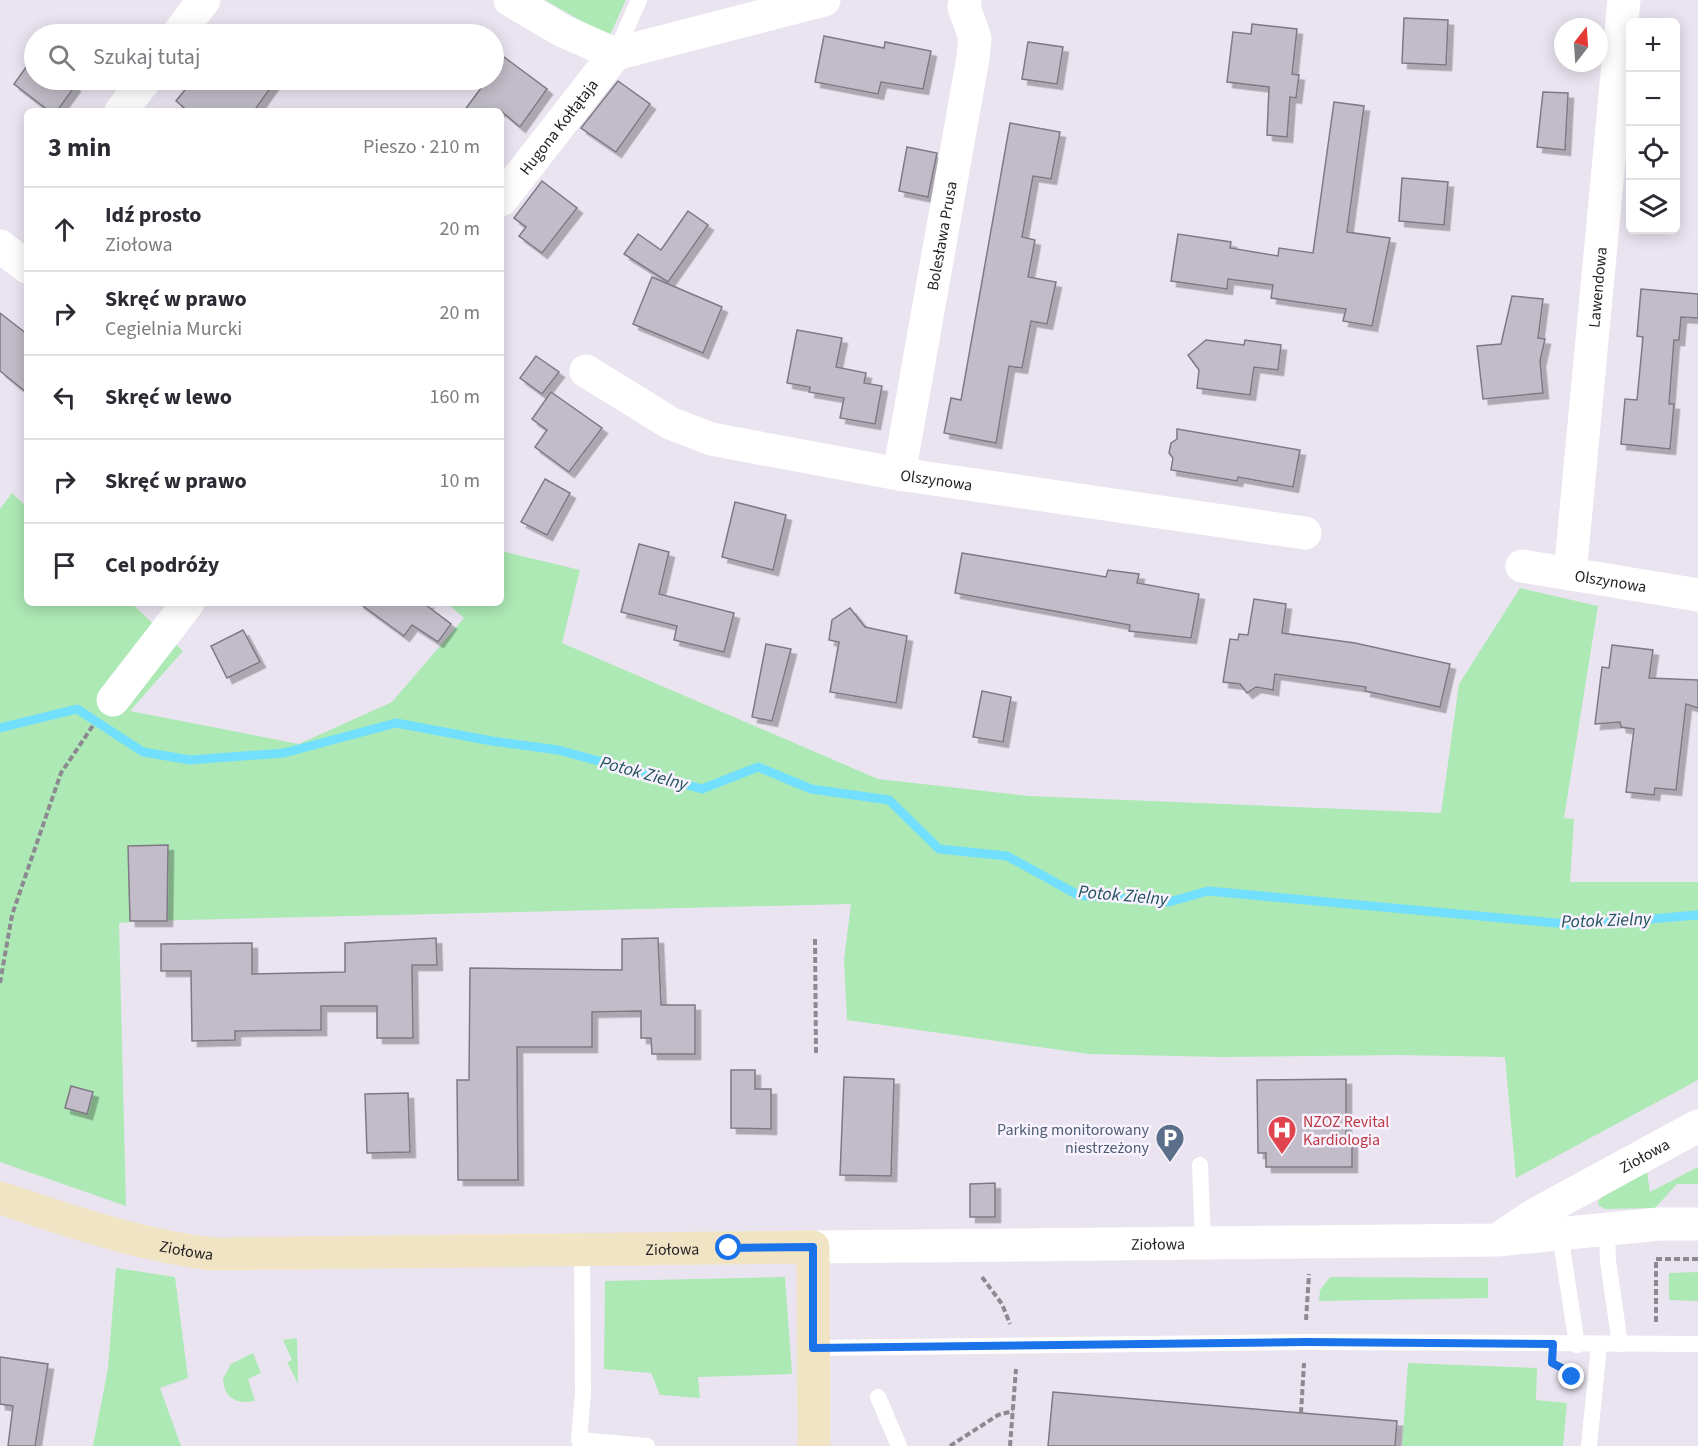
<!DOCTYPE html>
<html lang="pl">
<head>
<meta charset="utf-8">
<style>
	:root { --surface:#fff; --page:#f7f7f7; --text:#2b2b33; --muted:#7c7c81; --line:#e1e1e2 }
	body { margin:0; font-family:"Source Sans 3",sans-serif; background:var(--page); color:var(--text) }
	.controls { position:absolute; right:18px; top:18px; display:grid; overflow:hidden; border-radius:9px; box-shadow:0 3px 15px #0003 }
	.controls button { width:54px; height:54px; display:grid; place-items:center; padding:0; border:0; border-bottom:2px solid var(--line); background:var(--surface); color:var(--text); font:30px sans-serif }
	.compass { position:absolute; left:1554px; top:18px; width:54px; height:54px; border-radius:50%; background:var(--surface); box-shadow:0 3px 15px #0003; rotate:17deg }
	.stop { position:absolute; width:18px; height:18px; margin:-14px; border:4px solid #1a73e8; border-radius:50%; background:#fff }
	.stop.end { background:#1a73e8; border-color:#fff; box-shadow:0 2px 6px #0008 }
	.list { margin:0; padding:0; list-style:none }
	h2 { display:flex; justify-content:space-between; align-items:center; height:78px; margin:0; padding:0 24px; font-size:26px }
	h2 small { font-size:20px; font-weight:400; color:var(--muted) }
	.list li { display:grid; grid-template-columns:39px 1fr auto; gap:18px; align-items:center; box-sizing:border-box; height:84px; padding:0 24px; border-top:2px solid var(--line) }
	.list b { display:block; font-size:22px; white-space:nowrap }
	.list p { margin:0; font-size:20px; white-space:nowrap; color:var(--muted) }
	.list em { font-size:20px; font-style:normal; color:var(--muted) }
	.icon { flex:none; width:33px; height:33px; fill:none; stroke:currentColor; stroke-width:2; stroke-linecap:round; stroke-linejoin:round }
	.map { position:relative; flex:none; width:1698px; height:1446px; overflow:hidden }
	.search { position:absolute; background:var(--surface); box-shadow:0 3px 15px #0003; left:24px; top:24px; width:480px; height:66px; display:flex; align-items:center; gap:15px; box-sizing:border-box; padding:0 21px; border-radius:33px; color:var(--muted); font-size:22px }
	.panel { position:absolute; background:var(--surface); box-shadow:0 3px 15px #0003; left:24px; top:108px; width:480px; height:498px; border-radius:9px }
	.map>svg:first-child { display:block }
</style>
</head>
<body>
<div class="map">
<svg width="1698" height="1446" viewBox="0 0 1698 1446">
	<defs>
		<filter id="shadow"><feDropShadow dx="5.5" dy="5.5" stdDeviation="0" flood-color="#0004"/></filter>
	</defs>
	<rect width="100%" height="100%" fill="#eae4f0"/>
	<g fill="#ade9b5">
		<polygon points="545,0 626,0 609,37"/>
		<polygon points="12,493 27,507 27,603 131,603 183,651 130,711 299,744 392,702 464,618 447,603 501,603 501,551 580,570 562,643 878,779 1029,796 1441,813 1459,684 1520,588 1598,606 1564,818 1574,819 1570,882 1698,882 1698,1080 1516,1178 1505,1057 1398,1055 1219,1057 1089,1054 847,1020 844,960 851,904 144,921 119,923 126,1206 0,1162 0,509"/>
		<polygon points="1698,1167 1698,1184 1677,1184 1655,1208 1605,1209 1599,1206 1598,1201 1604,1196 1647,1172 1650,1192"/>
		<polygon points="116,1268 175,1277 188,1378 160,1388 181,1446 93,1446 108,1368"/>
		<polygon points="1698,1272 1698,1301 1669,1300 1669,1273"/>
		<polygon points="785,1277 792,1374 698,1377 700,1398 660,1395 651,1373 604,1369 605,1281"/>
		<polygon points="1330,1277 1488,1278 1488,1298 1319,1301 1320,1290"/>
		<polygon points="297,1338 298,1384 287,1362 292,1360 283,1340"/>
		<path d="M253 1353 261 1373 248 1379 255 1401C237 1405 224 1398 223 1379L231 1364Z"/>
		<polygon points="1408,1363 1537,1368 1536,1400 1567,1403 1563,1446 1402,1446"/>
	</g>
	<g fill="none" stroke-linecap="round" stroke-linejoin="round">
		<polyline stroke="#72dffd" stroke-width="9" points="0,728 77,709 143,752 190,760 284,753 396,723 492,741 558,750 702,789 758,767 811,789 889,800 939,849 1007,856 1078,895 1169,902 1208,891 1578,925 1698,915"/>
	</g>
	<g fill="#c1bcc7" stroke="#7e7984" stroke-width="1.5" filter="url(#shadow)">
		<polygon points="1404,18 1448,20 1446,65 1402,63"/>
		<polygon points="1252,24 1297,29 1292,74 1299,75 1296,98 1290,97 1287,137 1267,135 1269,87 1227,82 1233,32 1251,34"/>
		<polygon points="824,36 884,48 885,42 931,51 923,89 881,82 878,94 815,82"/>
		<polygon points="1028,42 1063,47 1057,84 1022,79"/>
		<polygon points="34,56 34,80 66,80 75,86 57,111 49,111 14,84"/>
		<polygon points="504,57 547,89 520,127 501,111 464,111 487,80 494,80 494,71"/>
		<polygon points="193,80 276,80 254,111 188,111 176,101"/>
		<polygon points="618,81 650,104 616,152 581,128"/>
		<polygon points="1543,92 1568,93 1565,150 1537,147"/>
		<polygon points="1334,102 1364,106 1347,232 1390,238 1372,326 1343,321 1346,309 1271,298 1273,285 1228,279 1227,289 1171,281 1178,234 1231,242 1230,248 1278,256 1279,248 1313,253"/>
		<polygon points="1010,123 1060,132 1051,179 1033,176 1022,237 1035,240 1028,277 1056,282 1047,324 1031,321 1022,368 1009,366 996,443 944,433 951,398 961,400"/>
		<polygon points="907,147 937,153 928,197 899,191"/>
		<polygon points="1402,178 1448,182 1444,225 1399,221"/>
		<polygon points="542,181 577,208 542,253 519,236 526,227 514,218"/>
		<polygon points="688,211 708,225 668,282 624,254 638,234 661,250"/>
		<polygon points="652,277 722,307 703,353 633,324"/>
		<polygon points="1641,289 1698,294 1698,318 1681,317 1679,340 1674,340 1669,404 1674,404 1670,449 1621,444 1625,399 1637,400 1643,337 1637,336"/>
		<polygon points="1512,296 1543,299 1538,338 1545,339 1540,361 1543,393 1483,399 1477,346 1501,344"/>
		<polygon points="0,313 27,334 27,393 0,371"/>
		<polygon points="797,330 842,338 836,367 866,373 864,383 882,386 875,424 840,418 844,398 809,392 810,387 787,383"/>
		<polygon points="1206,340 1244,345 1245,340 1281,345 1278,370 1254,367 1250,395 1197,388 1199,370 1188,355"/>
		<polygon points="536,356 559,372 542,394 520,378"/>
		<polygon points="551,392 602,428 569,472 535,447 547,430 532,419"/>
		<polygon points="1177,429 1300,450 1293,487 1238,477 1237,481 1171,470 1173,458 1169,453 1171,443 1177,439"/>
		<polygon points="545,479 570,493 547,535 521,522"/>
		<polygon points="735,502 786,515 773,570 722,557"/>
		<polygon points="639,544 669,552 659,594 734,613 724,652 674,640 677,626 621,612"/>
		<polygon points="962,553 1106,577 1108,570 1139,574 1137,583 1199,594 1191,638 1129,631 1130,625 955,593"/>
		<polygon points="1254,599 1286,604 1282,633 1355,643 1450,664 1440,707 1365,691 1366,687 1275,674 1273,690 1256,687 1247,693 1240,684 1223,682 1230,639 1238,640 1239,634 1248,635"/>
		<polygon points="359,603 428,603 426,605 451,624 438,642 412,625 404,636"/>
		<polygon points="850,608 865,627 907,636 896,703 830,692 839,642 829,640 832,620"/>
		<polygon points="243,630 260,662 227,678 211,646"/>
		<polygon points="766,644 791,649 772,721 752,717"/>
		<polygon points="1612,645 1653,650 1649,678 1698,680 1698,708 1686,704 1676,790 1655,788 1654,795 1626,792 1634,729 1621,727 1620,722 1595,724 1602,667 1609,668"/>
		<polygon points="982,691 1011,697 1003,742 973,737"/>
		<polygon points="168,845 167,921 130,921 128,846"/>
		<polygon points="436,938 437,965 412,965 413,1038 377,1038 377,1006 321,1006 321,1030 235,1031 235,1040 192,1041 191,971 161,971 161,944 252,943 252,974 345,972 345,943"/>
		<polygon points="658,938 661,1005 695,1005 695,1054 652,1054 651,1038 641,1038 641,1011 592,1012 592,1047 517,1047 518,1180 458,1180 457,1080 469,1080 470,968 622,970 622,939"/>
		<polygon points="731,1070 755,1070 755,1089 771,1089 771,1129 731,1128"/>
		<polygon points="844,1077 894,1079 891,1176 840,1175"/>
		<polygon points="1346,1079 1346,1141 1352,1141 1352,1167 1266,1167 1266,1153 1258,1153 1257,1080"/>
		<polygon points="71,1086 93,1092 87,1114 65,1108"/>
		<polygon points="408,1093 410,1152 367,1153 365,1094"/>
		<polygon points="995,1183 995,1217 970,1217 970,1184"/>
		<polygon points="0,1357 48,1364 35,1446 8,1446 13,1406 0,1404"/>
		<polygon points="1053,1392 1397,1421 1395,1446 1048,1446"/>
	</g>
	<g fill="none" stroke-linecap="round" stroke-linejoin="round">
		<g stroke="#8d8991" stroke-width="4" stroke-dasharray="6 3" stroke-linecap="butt">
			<polyline points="815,939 816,1053"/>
			<polyline points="0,983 12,915 61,773 94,724"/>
			<polyline points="982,1277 1002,1304 1010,1324"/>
			<polyline points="1306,1320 1309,1274"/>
			<polyline points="1656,1322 1656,1259 1698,1259"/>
			<polyline points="1301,1413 1304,1363"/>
			<polyline points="950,1446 998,1415 1013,1411"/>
			<polyline points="1010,1446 1016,1369"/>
		</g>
		<g stroke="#fff" stroke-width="16">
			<polyline points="615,54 639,0"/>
			<polyline points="1200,1165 1203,1243"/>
			<polyline points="1607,1229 1608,1261 1620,1344"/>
			<polyline points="1560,1234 1577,1345"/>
			<polyline points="582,1251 583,1393 579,1440 647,1446"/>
			<polyline points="813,1348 1306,1342 1698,1344"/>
			<polyline points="878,1397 899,1446"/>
			<polyline points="1589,1446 1599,1345"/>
		</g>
		<g stroke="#fff" stroke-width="33">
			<polyline points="510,0 563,31 615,54 824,0"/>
			<polyline points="178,34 204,0"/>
			<polyline points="121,111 145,80"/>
			<path id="s1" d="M501 200 615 54"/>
			<polyline points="0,246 27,267"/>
			<path id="s2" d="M586 371 670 423 711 439 899 474 1305 533"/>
			<path id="s3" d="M899 474 973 58 975 38 964 7 965 0"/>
			<path id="s4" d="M1522 566 1698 595"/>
			<path id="s5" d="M1570 574 1624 0"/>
			<polyline points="113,700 188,603"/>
			<path id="s6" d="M1501 1237 1536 1214 1698 1126"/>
			<path id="s7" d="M813 1247 1497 1240 1659 1224H1698"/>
		</g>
		<path stroke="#f1e4c4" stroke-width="33" id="s8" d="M0 1198C70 1221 138 1245 212 1254L813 1247 814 1446"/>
	</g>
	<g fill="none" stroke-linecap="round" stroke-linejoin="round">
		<polyline stroke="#1a73e8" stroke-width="8" points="729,1248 813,1247 813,1348 1306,1342 1553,1344 1552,1363 1564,1369 1572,1377"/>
	</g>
	<defs>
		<g id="hospital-pin" transform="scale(1.5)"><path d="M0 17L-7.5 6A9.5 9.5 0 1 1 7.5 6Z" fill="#e0444e" stroke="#f7f2fd"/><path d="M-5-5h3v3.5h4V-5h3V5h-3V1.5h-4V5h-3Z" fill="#fff"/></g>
		<g id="parking-pin" transform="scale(1.5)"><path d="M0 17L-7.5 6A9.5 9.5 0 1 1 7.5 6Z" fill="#5c6f8a" stroke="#f7f2fd"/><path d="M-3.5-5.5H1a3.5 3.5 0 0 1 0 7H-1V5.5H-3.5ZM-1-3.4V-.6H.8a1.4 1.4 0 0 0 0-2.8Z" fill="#fff"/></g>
	</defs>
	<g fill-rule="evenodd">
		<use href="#hospital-pin" x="1282" y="1130"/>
		<use href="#parking-pin" x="1170" y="1138"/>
	</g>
	<g text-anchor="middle" stroke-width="5" stroke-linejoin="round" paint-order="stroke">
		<g font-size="16" fill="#211f23" stroke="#f7f2fd">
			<text dy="6" stroke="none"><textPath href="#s1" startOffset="93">Hugona Kołłątaja</textPath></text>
			<text dy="6" stroke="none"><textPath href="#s3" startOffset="242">Bolesława Prusa</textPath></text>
			<text dy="6" stroke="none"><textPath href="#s5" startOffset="288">Lawendowa</textPath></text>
			<text dy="6" stroke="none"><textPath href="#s2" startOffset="372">Olszynowa</textPath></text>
			<text dy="6" stroke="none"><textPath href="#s4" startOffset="90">Olszynowa</textPath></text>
			<text dy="6" stroke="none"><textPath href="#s6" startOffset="165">Ziołowa</textPath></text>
			<text dy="6" stroke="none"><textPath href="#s7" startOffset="345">Ziołowa</textPath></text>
			<text dy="6" stroke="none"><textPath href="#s8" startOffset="194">Ziołowa</textPath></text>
			<text dy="6" stroke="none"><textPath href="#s8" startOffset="680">Ziołowa</textPath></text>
		</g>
		<g font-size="16" fill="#be3a42" stroke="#f7f2fd" text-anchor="start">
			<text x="1303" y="1127">NZOZ Revital<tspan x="1303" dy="18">Kardiologia</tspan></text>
		</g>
		<g font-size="16" fill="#4e5e75" stroke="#f7f2fd" text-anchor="end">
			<text x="1149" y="1135">Parking monitorowany<tspan x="1149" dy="18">niestrzeżony</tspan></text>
		</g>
		<g font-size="18" font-style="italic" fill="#22525e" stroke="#f7f2fd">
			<text transform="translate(644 773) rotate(15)" y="6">Potok Zielny</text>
			<text transform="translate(1123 895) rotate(5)" y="6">Potok Zielny</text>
			<text transform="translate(1606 920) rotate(-2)" y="6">Potok Zielny</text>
		</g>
	</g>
</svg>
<div class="controls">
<button>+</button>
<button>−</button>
<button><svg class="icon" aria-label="locate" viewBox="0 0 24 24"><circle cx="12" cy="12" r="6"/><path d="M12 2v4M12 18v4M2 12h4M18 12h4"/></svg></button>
<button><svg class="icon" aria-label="layers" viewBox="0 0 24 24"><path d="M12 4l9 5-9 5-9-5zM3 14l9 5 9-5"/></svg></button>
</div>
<svg class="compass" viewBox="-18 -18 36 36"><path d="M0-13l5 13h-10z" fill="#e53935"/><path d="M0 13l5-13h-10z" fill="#7c7c81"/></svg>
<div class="stop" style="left:729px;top:1248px"></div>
<div class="stop end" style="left:1572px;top:1377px"></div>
<div class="search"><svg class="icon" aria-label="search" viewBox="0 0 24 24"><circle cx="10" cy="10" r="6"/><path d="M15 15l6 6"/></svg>Szukaj tutaj</div>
<section class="panel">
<h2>3 min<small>Pieszo · 210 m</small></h2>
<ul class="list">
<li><svg class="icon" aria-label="ahead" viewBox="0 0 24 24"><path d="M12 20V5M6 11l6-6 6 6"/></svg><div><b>Idź prosto</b><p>Ziołowa</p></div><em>20 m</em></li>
<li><svg class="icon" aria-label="right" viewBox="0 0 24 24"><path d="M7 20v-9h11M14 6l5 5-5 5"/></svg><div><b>Skręć w prawo</b><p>Cegielnia Murcki</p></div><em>20 m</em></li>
<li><svg class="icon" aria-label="left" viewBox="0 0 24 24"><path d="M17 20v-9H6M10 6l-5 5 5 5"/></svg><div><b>Skręć w lewo</b></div><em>160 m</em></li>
<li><svg class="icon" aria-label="right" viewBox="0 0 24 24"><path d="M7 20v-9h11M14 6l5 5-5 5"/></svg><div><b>Skręć w prawo</b></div><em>10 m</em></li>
<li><svg class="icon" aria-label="arrive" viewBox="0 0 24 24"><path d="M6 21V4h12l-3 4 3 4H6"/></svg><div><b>Cel podróży</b></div></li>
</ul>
</section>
</div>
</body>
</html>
